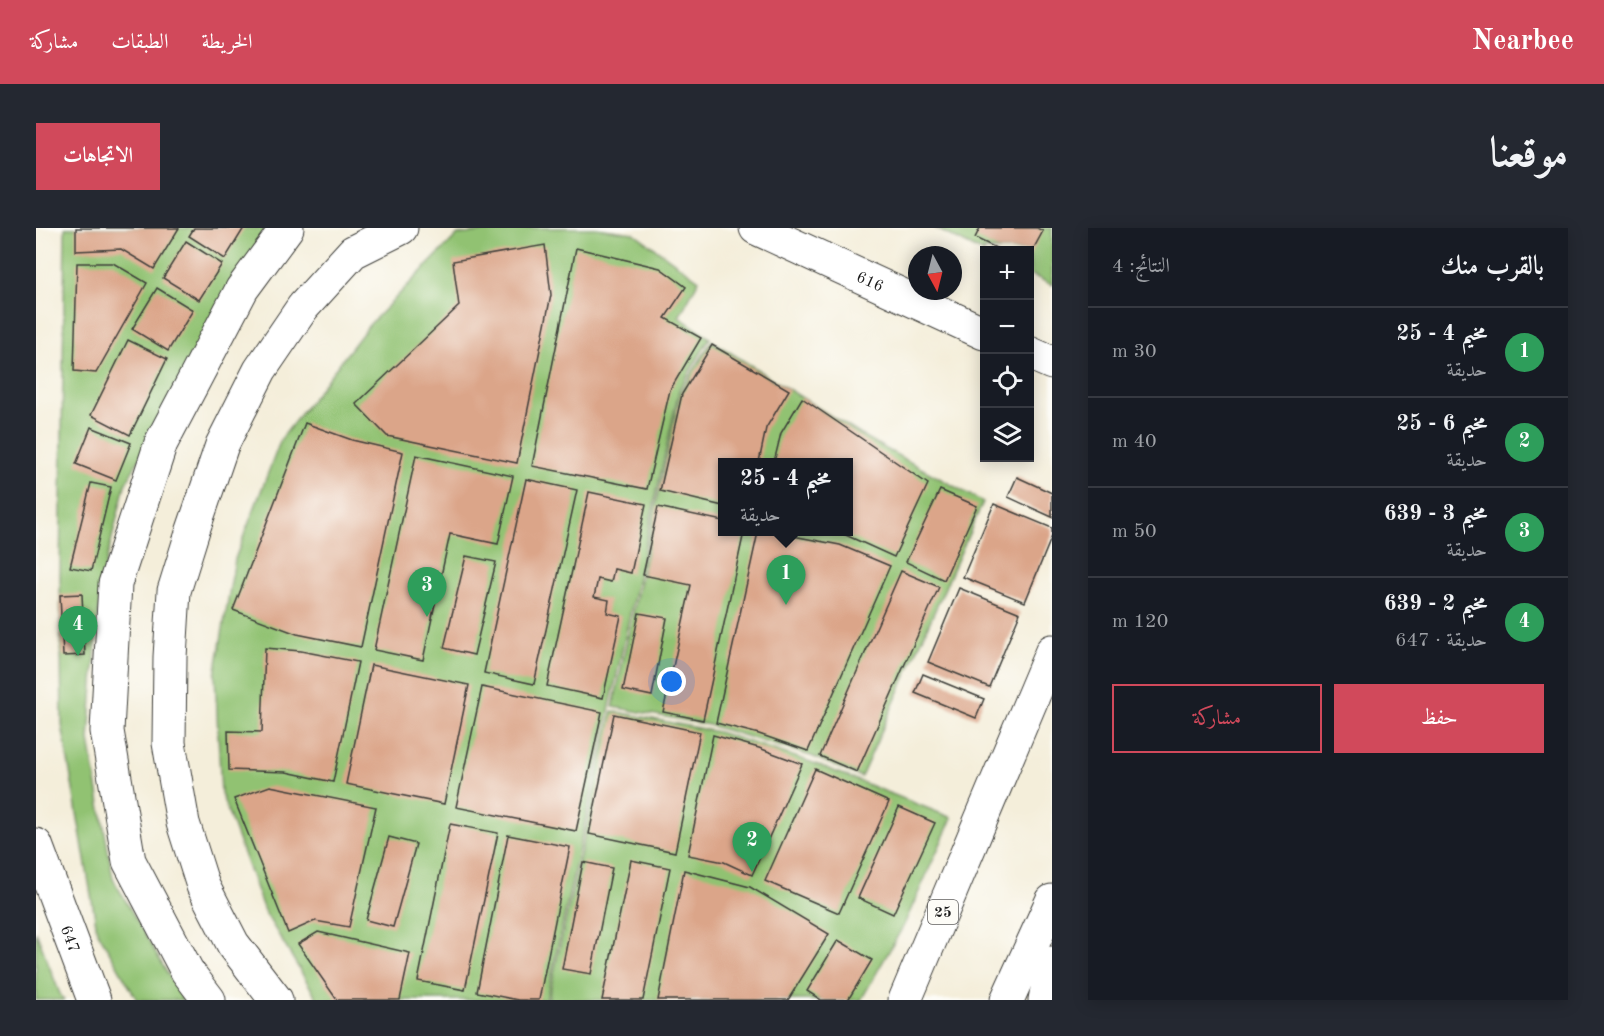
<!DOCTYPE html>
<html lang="ar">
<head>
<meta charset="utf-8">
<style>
	:root { --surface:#171b24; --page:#242831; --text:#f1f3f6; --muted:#9ea1a6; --line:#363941; --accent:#d1495b }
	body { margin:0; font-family:"Old Standard TT",Amiri,serif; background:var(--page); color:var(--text); direction:rtl }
	.controls { position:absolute; right:18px; top:18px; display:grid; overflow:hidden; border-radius:0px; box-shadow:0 3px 15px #0003 }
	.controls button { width:54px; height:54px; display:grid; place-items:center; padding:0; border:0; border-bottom:2px solid var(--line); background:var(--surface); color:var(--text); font:30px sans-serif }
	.compass { position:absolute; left:872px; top:18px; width:54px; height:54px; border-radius:50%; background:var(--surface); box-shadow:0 3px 15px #0003; rotate:173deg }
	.you { position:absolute; left:636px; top:454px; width:21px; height:21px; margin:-15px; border:4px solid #fff; border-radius:50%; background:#1a73e8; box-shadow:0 0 0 9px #1a73e833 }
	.badge { display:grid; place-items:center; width:39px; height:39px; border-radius:50%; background:var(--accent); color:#fff; font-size:20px; font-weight:700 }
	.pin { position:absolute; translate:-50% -50px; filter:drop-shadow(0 2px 3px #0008) }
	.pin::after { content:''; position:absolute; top:32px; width:21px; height:18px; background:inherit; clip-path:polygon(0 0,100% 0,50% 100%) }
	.popup { position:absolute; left:682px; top:230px; width:135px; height:78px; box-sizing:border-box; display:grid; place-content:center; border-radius:0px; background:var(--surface); filter:drop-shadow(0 2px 4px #0005); font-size:20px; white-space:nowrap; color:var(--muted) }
	.popup b { font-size:22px; color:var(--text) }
	.popup::after { content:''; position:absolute; left:50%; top:100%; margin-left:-12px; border:12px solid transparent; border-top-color:var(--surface) }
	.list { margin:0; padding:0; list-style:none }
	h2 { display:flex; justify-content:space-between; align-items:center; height:78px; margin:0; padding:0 24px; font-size:26px }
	h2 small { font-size:20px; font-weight:400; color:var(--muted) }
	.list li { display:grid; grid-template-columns:39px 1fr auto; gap:18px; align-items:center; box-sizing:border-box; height:90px; padding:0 24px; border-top:2px solid var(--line) }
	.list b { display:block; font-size:22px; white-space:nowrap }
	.list p { margin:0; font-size:20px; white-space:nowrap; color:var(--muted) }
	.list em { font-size:20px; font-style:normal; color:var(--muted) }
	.actions { display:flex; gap:12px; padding:18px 24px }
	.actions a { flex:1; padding:14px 0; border:2px solid var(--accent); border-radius:0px; text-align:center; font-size:21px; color:var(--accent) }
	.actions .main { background:var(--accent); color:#fff }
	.icon { flex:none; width:33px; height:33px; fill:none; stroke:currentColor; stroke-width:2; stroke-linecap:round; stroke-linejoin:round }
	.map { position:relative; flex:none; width:1016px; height:772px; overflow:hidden; direction:ltr; border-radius:0px }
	header { display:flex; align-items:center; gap:36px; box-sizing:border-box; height:84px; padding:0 30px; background:var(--accent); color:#fff }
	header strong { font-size:28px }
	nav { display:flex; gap:33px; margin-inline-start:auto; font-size:21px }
	.intro { display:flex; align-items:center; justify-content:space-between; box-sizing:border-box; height:144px; padding:0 36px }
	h1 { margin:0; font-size:42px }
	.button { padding:15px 27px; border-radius:0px; background:var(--accent); color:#fff; font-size:21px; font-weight:700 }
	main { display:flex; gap:36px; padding:0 36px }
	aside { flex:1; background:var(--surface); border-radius:0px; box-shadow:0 3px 15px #0003 }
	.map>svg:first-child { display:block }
</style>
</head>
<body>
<header>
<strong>Nearbee</strong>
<nav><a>الخريطة</a><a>الطبقات</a><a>مشاركة</a></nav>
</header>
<div class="intro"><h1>موقعنا</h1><a class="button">الاتجاهات</a></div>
<main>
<aside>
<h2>بالقرب منك<small>النتائج: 4</small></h2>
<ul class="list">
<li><span class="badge" style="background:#2e9e5b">1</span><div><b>مخيم 4 - 25</b><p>حديقة</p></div><em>30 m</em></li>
<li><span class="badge" style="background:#2e9e5b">2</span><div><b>مخيم 6 - 25</b><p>حديقة</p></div><em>40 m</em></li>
<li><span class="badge" style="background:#2e9e5b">3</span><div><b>مخيم 3 - 639</b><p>حديقة</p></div><em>50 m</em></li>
<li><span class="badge" style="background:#2e9e5b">4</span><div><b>مخيم 2 - 639</b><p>حديقة · 647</p></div><em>120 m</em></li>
</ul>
<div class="actions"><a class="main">حفظ</a><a>مشاركة</a></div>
</aside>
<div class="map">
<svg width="1016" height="772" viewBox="0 0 1016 772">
	<rect width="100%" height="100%" fill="#fdfcf7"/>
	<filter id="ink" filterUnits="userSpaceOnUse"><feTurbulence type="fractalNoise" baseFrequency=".0167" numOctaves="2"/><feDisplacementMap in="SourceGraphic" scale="12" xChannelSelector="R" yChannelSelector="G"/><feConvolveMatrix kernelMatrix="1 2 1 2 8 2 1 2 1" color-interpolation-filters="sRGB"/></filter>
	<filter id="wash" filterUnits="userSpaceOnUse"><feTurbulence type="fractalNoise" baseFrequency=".008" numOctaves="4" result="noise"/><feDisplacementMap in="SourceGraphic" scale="24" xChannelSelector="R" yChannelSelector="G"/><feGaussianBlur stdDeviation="1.35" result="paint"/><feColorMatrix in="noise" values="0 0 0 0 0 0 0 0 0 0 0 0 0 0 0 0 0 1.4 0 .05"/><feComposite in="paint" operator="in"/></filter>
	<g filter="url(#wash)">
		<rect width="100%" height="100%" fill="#f4eeda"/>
		<g fill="#91c272" stroke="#566f47" stroke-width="1.5" fill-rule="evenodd">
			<polygon points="29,0 230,0 89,257 64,359 53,512 77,651 147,772 101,772 61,702 26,497 24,347"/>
			<polygon points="477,0 560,0 598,5 663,52 643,89 674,110 643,161 510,772 282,772 228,683 185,565 179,447 199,331 245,211 333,97 421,7"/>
			<polygon points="899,0 1016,0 1016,57 994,46 993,22 948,22 948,25"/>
			<path d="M676 113 830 210 947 274 825 549 775 528 673 497 577 479 644 164ZM687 234H813V304H687Z"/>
			<polygon points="576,483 682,504 775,534 916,590 868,697 825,772 512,772"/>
			<polygon points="0,704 24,766 28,772 0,772"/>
		</g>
		<g id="blocks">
			<g fill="#dba589">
				<polygon points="40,0 143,0 118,41 85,21 40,23"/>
				<polygon points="158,0 208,0 189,31 153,8"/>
				<polygon points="944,0 1001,0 1007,3 993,29 993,22 964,22 939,10"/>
				<polygon points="150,13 186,36 163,72 127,50"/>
				<polygon points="509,17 515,67 481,235 351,208 320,176 423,78 417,33"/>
				<polygon points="540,20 624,40 650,59 629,90 665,110 634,162 611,261 496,238"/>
				<polygon points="41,35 77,35 111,55 60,145 38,143"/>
				<polygon points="121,60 157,82 132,123 96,101"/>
				<polygon points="92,112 131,131 94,207 55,187"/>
				<polygon points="676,117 753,162 730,200 723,234 687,234 687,278 624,263 646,166"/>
				<polygon points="766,170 892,256 858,329 803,304 813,304 813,234 738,234 745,205"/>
				<polygon points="269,195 316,212 367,224 325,419 261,406 197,382"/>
				<polygon points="55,199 95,215 80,252 40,236"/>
				<polygon points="380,227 477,248 462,316 414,306 387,432 338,422"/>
				<polygon points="981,249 1016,265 1016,289 972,269"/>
				<polygon points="490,251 541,262 498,456 448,445"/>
				<polygon points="55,255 75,259 55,343 34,339"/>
				<polygon points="904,262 941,278 908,352 870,334"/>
				<polygon points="553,264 610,276 595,345 578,341 575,354 562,351 558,369 573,372 571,385 585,388 567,470 511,458"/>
				<polygon points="958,276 1016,300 1016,308 989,374 927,349"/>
				<polygon points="622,279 687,293 687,304 708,304 667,492 627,484 655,357 607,347"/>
				<polygon points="722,304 736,304 804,317 854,338 772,523 723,506 680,495"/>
				<polygon points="430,328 460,334 438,427 408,420"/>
				<polygon points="865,343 903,359 821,544 784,528"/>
				<polygon points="923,360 984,385 953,459 892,434"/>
				<polygon points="46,366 49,427 27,428 24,367"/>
				<polygon points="603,385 631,390 616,468 587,462"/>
				<polygon points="229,420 265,423 322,434 297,554 250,544 193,542 192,503 226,504"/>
				<polygon points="335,437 433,457 408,576 310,556"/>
				<polygon points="887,446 948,471 940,490 879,465"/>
				<polygon points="446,459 566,484 540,603 420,579"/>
				<polygon points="578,486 664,504 639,624 553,606"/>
				<polygon points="677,507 723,520 766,536 716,647 688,634 652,627"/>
				<polygon points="779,541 853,574 803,685 729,653"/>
				<polygon points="234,558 340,579 313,699 279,693 252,705 198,571"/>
				<polygon points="863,579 899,595 857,686 822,670"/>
				<polygon points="414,596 462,605 429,762 382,753"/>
				<polygon points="472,607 534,619 503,772 482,772 441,764"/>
				<polygon points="353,609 380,616 357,699 330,692"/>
				<polygon points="595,632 634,640 607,772 566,772"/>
				<polygon points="547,634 576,640 555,746 526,741"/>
				<polygon points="648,642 714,659 793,706 752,772 622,772"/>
				<polygon points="282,704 374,725 364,772 301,772 262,716"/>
				<polygon points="802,712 836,732 812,772 785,772 771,763"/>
			</g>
		</g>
	</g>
	<g filter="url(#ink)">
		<use href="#blocks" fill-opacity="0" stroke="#3c3c38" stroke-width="1.5"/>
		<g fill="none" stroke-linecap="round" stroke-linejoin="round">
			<g stroke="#3c3c38" stroke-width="35">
				<g id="minor">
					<path id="s1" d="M720 0 948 105"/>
					<polyline points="993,125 1016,135"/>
					<path id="s2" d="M0 617 58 772"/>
				</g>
			</g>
			<g stroke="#3c3c38" stroke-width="35">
				<g id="major">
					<polyline points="173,772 151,743 93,633 71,503 79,356 125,215 206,61 251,0"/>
					<polyline points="240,772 197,716 167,658 147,595 133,515 134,429 138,363 157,302 186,217 224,142 267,79 317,24 365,0"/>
					<polyline points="869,772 1016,423"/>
					<polyline points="971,772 1016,673"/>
					<polyline points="1009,772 1016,735"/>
				</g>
			</g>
			<use href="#minor" stroke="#fff" stroke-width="33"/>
			<use href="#major" stroke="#fff" stroke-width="33"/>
		</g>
	</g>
	<g text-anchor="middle" stroke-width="4.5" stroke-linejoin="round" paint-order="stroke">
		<rect fill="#fdfcf7" stroke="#605f5e" stroke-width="1.5" x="892" y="672" width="30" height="24" rx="4.5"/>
		<g font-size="15" font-weight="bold" fill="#1c1c1c">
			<text x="907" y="689">25</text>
		</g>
		<g font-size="16" fill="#1c1c1c" stroke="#fdfcf7">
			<text dy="6" stroke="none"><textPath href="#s1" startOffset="126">616</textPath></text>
			<text dy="6" stroke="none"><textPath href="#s2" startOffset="100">647</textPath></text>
		</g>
	</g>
</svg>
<div class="controls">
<button>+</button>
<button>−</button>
<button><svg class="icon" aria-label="locate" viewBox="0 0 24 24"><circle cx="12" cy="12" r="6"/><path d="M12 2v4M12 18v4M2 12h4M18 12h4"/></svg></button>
<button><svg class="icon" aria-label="layers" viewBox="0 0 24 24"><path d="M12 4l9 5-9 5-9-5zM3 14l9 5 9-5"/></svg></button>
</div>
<svg class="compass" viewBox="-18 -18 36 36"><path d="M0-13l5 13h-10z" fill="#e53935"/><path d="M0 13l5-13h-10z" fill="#9ea1a6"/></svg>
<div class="you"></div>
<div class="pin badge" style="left:750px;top:377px;background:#2e9e5b">1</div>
<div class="popup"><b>مخيم 4 - 25</b>حديقة</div>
<div class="pin badge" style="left:716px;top:644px;background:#2e9e5b">2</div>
<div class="pin badge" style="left:391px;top:389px;background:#2e9e5b">3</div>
<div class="pin badge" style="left:42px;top:428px;background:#2e9e5b">4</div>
</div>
</main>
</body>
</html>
